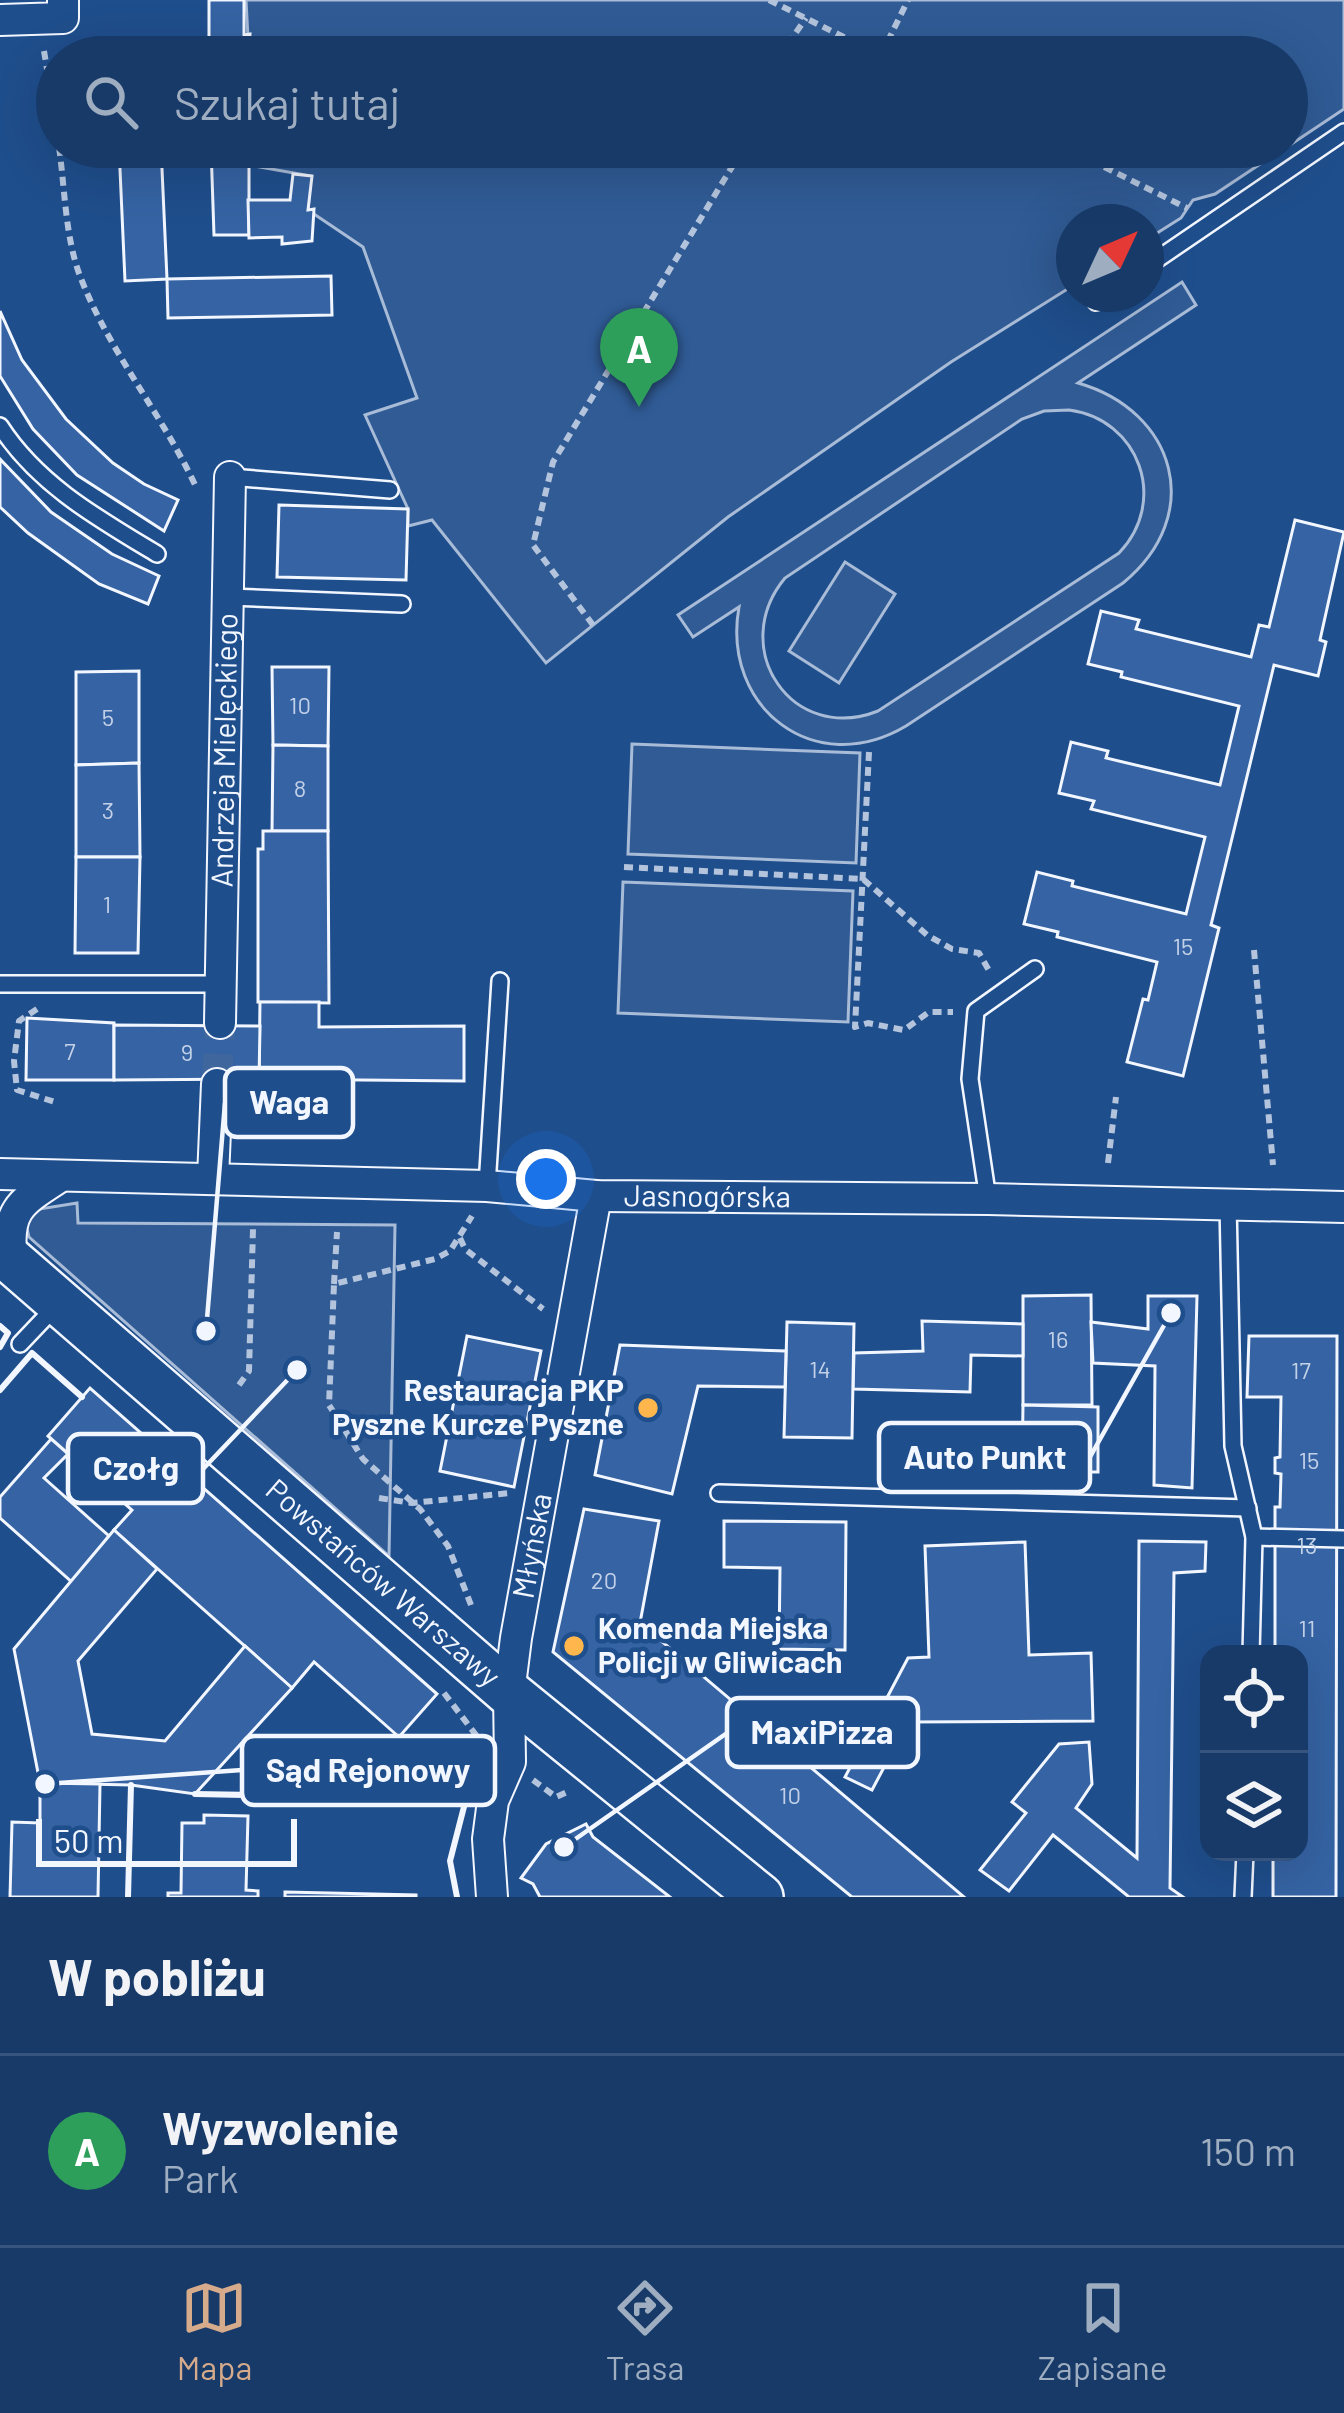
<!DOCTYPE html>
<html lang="pl">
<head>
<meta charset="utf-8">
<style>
	:root { --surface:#173a69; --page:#244571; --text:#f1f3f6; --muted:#9eadc0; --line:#36547d; --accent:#d6ab8b }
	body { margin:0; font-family:Barlow,sans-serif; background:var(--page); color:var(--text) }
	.controls { position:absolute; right:36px; bottom:36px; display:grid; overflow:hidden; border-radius:24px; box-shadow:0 12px 48px #0002 }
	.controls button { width:108px; height:108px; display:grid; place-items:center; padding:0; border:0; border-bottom:3px solid var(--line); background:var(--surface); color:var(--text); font:60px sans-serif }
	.compass { position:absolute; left:1056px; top:204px; width:108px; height:108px; border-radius:50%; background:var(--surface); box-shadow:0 12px 48px #0002; rotate:46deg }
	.scale { position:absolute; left:36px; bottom:30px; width:261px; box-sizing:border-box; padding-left:12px; border:6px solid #f2f6ff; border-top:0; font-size:33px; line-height:42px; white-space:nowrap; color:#f2f6ff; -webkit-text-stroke:9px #1f4e8c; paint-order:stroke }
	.you { position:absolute; left:546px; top:1179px; width:42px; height:42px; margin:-30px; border:9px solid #fff; border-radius:50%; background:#1a73e8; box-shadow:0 0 0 18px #1a73e833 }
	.badge { display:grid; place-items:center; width:78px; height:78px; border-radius:50%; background:var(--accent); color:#fff; font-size:39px; font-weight:700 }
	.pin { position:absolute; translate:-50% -99px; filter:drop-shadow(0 3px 6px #0008) }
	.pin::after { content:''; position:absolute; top:63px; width:42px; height:36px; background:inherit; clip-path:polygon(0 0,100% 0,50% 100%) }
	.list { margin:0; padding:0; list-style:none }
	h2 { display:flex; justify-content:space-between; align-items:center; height:156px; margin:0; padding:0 48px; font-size:51px }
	h2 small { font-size:39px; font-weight:400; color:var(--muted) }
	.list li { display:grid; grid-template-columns:78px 1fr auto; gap:36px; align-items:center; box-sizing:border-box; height:192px; padding:0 48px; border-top:3px solid var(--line) }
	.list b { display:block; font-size:45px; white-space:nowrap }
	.list p { margin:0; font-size:39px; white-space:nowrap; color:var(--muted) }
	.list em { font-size:39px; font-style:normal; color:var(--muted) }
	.icon { flex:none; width:66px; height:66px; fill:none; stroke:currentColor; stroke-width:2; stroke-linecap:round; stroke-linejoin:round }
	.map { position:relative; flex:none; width:1344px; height:1897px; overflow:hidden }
	.search { position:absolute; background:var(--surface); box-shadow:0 12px 48px #0002; left:36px; right:36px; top:36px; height:132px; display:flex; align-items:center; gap:30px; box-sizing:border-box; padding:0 42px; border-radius:66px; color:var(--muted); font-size:45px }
	.sheet { height:348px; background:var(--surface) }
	nav { display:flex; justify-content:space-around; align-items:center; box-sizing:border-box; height:168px; border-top:3px solid var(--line); background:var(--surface); font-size:33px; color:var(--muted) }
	nav a { display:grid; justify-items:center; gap:6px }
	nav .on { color:var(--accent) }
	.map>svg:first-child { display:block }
</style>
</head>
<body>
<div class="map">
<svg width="1344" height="1897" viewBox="0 0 1344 1897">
	<rect width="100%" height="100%" fill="#1f4e8c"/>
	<g fill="#305b95" stroke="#a8bbd7" stroke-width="3" fill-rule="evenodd">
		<polygon points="246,0 1344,0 1344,109 1287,147 1287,57 249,57"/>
		<polygon points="249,147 1286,147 1215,194 1193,200 1181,218 1146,240 1146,222 1074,222 1074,285 951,362 728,517 546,663 432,520 408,526 408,509 365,415 417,398 363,247 308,210 311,176 248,165"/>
		<path d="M1182 282 1196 305 1078 383C1176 411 1206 515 1123 583L906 726C815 780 721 708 739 607L693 637 678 615ZM1069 410C1139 419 1169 501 1119 553L878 711C792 745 727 648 785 578L1022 419 1044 411Z"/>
		<polygon points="845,562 895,594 839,683 789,651"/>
		<polygon points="632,744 860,753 856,863 628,854"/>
		<polygon points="623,882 853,891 848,1022 618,1013"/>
		<polygon points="77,1203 78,1223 395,1225 389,1556 29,1237 26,1224 33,1210"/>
	</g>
	<g fill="#3563a3" stroke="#f2f6ff" stroke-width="3">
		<polygon points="209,0 244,0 244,35 250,34 249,57 209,57"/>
		<polygon points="156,40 157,57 115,57 115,41"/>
		<polygon points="119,147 161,147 167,279 125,281"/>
		<polygon points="211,147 249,147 249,235 214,235"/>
		<polygon points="293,174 312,176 308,210 314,209 312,241 282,244 282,237 249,238 248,200 290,200"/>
		<polygon points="331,276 332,315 168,318 167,279"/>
		<polygon points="0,311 22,360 66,419 113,463 144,484 178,500 164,531 77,475 33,429 0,376"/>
		<polygon points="0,459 51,512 112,554 159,576 148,604 99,584 28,533 0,507"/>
		<polygon points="279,505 408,509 406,580 277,577"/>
		<polygon points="1295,520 1344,532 1320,640 1326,642 1318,676 1274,665 1211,925 1219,928 1183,1076 1127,1062 1143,999 1148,1000 1157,962 1057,937 1058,932 1024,924 1037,872 1073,881 1072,886 1186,914 1205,837 1091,809 1094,801 1059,793 1071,742 1108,751 1106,758 1220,785 1239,706 1121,677 1122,672 1088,664 1101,611 1139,620 1136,629 1251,657 1259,625 1269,627"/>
		<polygon points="272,667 329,667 328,746 273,745"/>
		<polygon points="139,671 139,763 76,765 76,672"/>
		<polygon points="273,745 328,746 328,831 272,831"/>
		<polygon points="139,763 140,857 76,857 76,765"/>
		<polygon points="263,831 328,831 329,1003 258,1002 258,849 263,849"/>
		<polygon points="76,857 140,857 138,953 75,953"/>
		<polygon points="260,1002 319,1002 319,1027 464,1026 464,1081 259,1079"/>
		<polygon points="27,1018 114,1023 114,1080 26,1080"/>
		<polygon points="114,1025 260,1026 259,1079 114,1080"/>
		<polygon points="1091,1295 1092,1405 1023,1405 1023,1296"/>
		<polygon points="1148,1296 1197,1296 1192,1488 1154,1485 1155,1366 1093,1363 1091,1322 1148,1329"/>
		<polygon points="922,1321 1023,1324 1023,1356 971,1355 970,1392 853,1389 854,1353 923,1351"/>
		<polygon points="787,1322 854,1324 852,1438 784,1437"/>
		<polygon points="467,1336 541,1351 514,1487 440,1471"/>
		<polygon points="1249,1336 1337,1336 1336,1897 1273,1897 1273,1852 1299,1852 1299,1654 1275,1654 1275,1507 1280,1507 1281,1474 1275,1473 1275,1458 1280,1457 1281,1397 1247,1397"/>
		<polygon points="620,1345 786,1351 785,1387 698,1386 672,1494 595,1475"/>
		<polygon points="90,1388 437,1694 399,1737 314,1662 292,1688 114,1530 132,1510 48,1436"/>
		<polygon points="1023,1405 1098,1407 1098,1472 1022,1472"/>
		<polygon points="51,1439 68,1454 44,1478 109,1536 73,1583 0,1518 0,1497"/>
		<polygon points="584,1509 659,1521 640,1623 964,1897 852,1897 553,1652"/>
		<polygon points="724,1521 846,1522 845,1650 779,1649 780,1568 724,1567"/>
		<polygon points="114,1530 157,1569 78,1661 92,1734 165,1741 245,1646 292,1688 195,1794 131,1785 40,1783 14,1649"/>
		<polygon points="1139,1541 1206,1542 1205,1571 1174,1573 1170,1888 1183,1897 1129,1897 1053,1835 1009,1891 980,1870 1026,1813 1012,1802 1059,1744 1089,1742 1092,1784 1076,1808 1137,1858"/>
		<polygon points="1025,1542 1029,1655 1091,1653 1093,1721 908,1722 872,1790 845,1777 908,1658 929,1657 925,1546"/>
		<polygon points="40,1783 100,1784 98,1897 10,1897 12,1822 40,1823"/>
		<polygon points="204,1815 248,1816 246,1890 258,1891 258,1897 168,1897 168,1893 181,1893 182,1823 204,1823"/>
		<polygon points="586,1824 593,1837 670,1897 540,1897 533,1884 521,1878 546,1844"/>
		<polygon points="285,1892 416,1895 416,1897 285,1897"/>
	</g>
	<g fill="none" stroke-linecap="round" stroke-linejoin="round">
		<polyline stroke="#3f679d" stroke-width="30" stroke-dasharray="30 15" stroke-linecap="butt" points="217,1084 220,1023"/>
		<g stroke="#f2f6ff" stroke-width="20">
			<g id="lane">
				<polyline points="1146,267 1344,132"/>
				<polyline points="1096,302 1107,294"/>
				<path d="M0 426C38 485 99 519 157 554"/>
				<polyline points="230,477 390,490"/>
				<polyline points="229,597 402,604"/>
				<polyline points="0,984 221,984"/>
				<polyline points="487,1186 500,981"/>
				<polyline points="988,1199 970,1079 976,1011 1035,969"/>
				<polyline points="1228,1203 1233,1446 1254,1537 1251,1654"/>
				<polyline points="20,1344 57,1305"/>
				<polyline points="719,1493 1248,1508"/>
				<polyline points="1254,1537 1344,1539"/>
				<polyline points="1243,1897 1245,1852"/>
			</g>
		</g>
		<g stroke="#f2f6ff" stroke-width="34">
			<g id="street">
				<polyline points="0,20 63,18 63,0"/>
				<path id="s1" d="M220 1023 230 477"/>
				<path id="s2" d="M0 1174 487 1186 596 1196 988 1199 1344 1207"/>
				<polyline points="213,1178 217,1084"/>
				<path d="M12 1261C5 1209 21 1202 61 1176"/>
				<path id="s3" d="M492 1897 488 1839 493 1801 510 1762 509 1693 516 1638 596 1196"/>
			</g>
		</g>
		<g stroke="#f2f6ff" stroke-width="50">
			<g id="secondary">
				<path id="s4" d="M0 1251 509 1693 760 1897"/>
			</g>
		</g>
		<g stroke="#b3c4dc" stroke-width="6" stroke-dasharray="9 6" stroke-linecap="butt">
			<polyline points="769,0 884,57"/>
			<polyline points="44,51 57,128"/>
			<polyline points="881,55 908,0"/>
			<polyline points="779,57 806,18"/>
			<path d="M59 147C65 189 65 236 80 276 109 352 163 415 197 489"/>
			<polyline points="1064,147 1187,208"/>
			<polyline points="593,625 533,545 553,462 744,147"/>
			<polyline points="869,752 855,1027 868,1023 904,1030 929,1012 953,1012"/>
			<polyline points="624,867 863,879 927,935 952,949 979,953 991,974"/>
			<polyline points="1254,950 1273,1165"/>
			<polyline points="37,1009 19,1021 14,1061 17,1090 58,1103"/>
			<polyline points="1108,1163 1116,1097"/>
			<polyline points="460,1238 465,1249 543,1309"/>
			<polyline points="334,1284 337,1232"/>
			<polyline points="239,1385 249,1371 253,1229"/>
			<polyline points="379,1498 412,1503 510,1493"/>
			<polyline points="471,1605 448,1546 420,1509 363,1459 329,1405 334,1284 435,1259 450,1251 472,1216"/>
			<polyline points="444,1693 479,1739"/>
			<polyline points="533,1780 556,1797 567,1792"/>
		</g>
		<use href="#lane" stroke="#1f4e8c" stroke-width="15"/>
		<use href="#street" stroke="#1f4e8c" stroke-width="30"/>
		<use href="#secondary" stroke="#1f4e8c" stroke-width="45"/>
		<g stroke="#f2f6ff" stroke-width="6">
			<polyline points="0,1326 8,1333 0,1347"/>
			<polyline points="0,1390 32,1353 82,1397"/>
			<polyline points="195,1794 466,1799 450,1861 457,1897"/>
			<polyline points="128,1897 131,1785"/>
		</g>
	</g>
	<g fill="#ffb74d" stroke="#1f4e8c" stroke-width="4.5">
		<circle cx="648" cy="1408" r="12"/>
		<circle cx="574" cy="1646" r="12"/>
	</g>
	<g text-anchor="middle" stroke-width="9" stroke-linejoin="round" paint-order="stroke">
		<g font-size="24" fill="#c3d1e8">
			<text x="300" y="714">10</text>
			<text x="108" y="726">5</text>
			<text x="300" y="797">8</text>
			<text x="108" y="819">3</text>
			<text x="107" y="913">1</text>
			<text x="1183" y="955">15</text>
			<text x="70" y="1060">7</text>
			<text x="187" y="1061">9</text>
			<text x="1058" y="1348">16</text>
			<text x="820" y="1378">14</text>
			<text x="1301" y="1379">17</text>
			<text x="1309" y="1469">15</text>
			<text x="1307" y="1554">13</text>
			<text x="604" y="1589">20</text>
			<text x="1307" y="1637">11</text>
			<text x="790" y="1804">10</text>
		</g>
		<g font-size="30" fill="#f2f6ff" stroke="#1f4e8c">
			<text dy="10" stroke="none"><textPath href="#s1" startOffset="273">Andrzeja Mielęckiego</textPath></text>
			<text dy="10" stroke="none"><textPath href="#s2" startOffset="708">Jasnogórska</textPath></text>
			<text dy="10" stroke="none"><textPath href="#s3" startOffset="357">Młyńska</textPath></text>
			<text dy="10" stroke="none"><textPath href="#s4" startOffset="507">Powstańców Warszawy</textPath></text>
		</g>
		<g font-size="30" font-weight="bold" fill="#f2f6ff" stroke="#1f4e8c" text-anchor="end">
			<text x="624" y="1401">Restauracja PKP<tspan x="624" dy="34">Pyszne Kurcze Pyszne</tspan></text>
			<text x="598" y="1639" text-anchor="start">Komenda Miejska<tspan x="598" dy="34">Policji w Gliwicach</tspan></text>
		</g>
	</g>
	<path fill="none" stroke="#f2f6ff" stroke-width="4.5" d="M206 1331L225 1103M1171 1313L1090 1457M297 1370L203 1469M564 1847L727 1733M45 1784L242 1770"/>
	<g fill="#f2f6ff" stroke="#1f4e8c" stroke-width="4.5">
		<circle cx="206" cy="1331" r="12"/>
		<circle cx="1171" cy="1313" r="12"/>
		<circle cx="297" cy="1370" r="12"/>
		<circle cx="564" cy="1847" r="12"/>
		<circle cx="45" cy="1784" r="12"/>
	</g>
	<g fill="#1f4e8c" stroke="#f2f6ff" stroke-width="4.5">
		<rect x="225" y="1068" width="128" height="69" rx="12"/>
		<rect x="879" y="1423" width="211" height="69" rx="12"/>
		<rect x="68" y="1434" width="135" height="69" rx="12"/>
		<rect x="727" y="1698" width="191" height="69" rx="12"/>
		<rect x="242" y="1736" width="253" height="69" rx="12"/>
	</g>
	<g font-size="33" text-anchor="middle" font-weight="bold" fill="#f2f6ff">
		<text x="289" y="1114">Waga</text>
		<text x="985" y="1469">Auto Punkt</text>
		<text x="136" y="1480">Czołg</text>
		<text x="822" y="1744">MaxiPizza</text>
		<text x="368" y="1782">Sąd Rejonowy</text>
	</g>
</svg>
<div class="controls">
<button><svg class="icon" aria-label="locate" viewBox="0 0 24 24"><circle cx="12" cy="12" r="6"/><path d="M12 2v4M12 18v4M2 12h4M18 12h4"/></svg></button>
<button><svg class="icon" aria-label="layers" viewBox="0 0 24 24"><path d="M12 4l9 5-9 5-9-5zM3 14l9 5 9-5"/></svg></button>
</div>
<svg class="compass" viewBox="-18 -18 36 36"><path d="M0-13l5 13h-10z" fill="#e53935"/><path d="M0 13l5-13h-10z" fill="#9eadc0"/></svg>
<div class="scale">50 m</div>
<div class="you"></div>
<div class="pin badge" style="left:639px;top:407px;background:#2e9e5b">A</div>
<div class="search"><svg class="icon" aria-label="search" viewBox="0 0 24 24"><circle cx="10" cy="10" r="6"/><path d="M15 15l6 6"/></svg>Szukaj tutaj</div>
</div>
<section class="sheet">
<h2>W pobliżu<small></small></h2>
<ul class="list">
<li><span class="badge" style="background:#2e9e5b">A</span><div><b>Wyzwolenie</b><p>Park</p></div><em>150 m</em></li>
</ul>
</section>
<nav>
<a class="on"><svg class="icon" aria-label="map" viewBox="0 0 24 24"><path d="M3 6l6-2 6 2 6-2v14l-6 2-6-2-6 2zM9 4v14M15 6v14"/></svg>Mapa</a>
<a><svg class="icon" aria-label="directions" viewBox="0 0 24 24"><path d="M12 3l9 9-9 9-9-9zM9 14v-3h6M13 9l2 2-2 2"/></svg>Trasa</a>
<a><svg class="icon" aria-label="saved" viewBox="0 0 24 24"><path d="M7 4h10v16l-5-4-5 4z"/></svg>Zapisane</a>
</nav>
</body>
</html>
